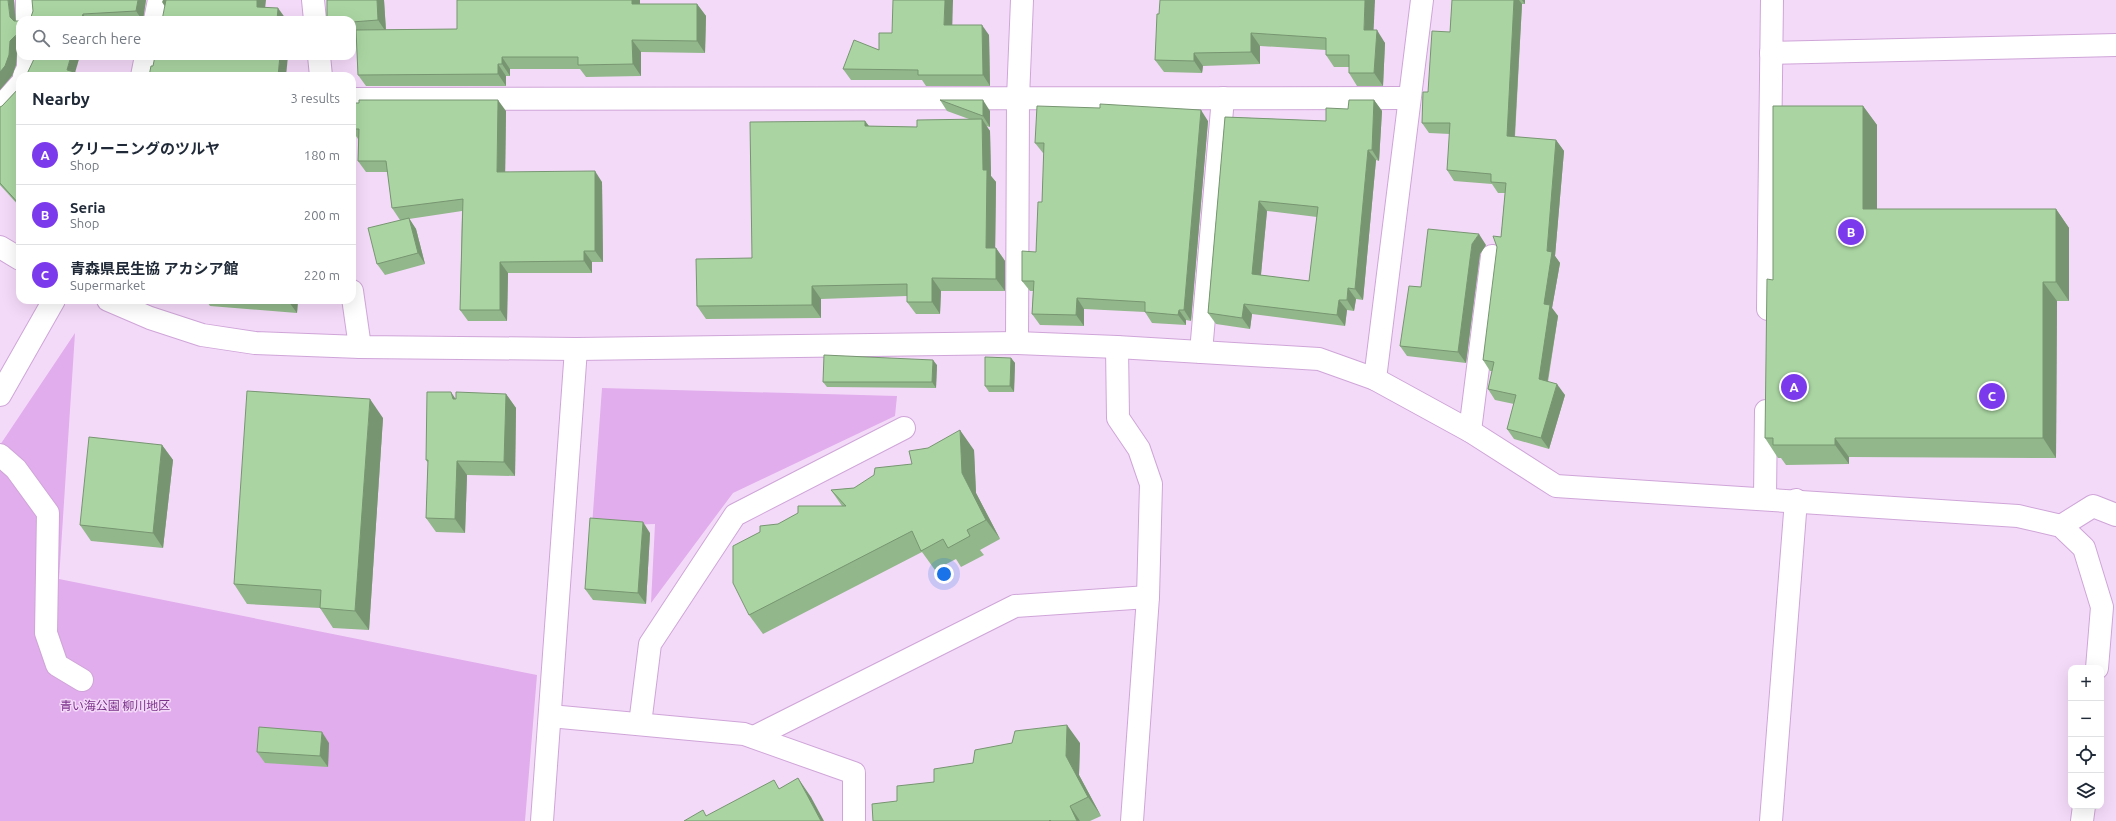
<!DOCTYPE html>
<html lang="en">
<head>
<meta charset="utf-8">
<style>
	:root { --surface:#fff; --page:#f6f6f7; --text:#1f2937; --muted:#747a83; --line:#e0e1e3; --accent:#7c3aed }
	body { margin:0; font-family:Ubuntu,"Noto Sans JP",sans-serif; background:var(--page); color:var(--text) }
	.controls { position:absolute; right:12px; bottom:12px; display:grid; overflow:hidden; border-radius:8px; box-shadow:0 4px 16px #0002 }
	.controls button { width:36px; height:36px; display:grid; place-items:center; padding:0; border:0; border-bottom:1px solid var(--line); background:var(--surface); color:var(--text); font:20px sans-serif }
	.you { position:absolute; left:944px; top:574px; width:14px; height:14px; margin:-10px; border:3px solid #fff; border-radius:50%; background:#1a73e8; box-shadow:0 0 0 6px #1a73e833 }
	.badge { display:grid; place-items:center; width:26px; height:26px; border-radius:50%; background:var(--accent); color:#fff; font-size:13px; font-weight:700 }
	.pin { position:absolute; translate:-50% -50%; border:2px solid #fff; box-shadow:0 1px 4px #0006 }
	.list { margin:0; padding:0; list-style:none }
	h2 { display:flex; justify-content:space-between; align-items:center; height:52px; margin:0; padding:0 16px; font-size:17px }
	h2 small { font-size:13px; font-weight:400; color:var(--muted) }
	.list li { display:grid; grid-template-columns:26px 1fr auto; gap:12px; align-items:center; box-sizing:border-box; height:60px; padding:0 16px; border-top:1px solid var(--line) }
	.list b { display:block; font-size:15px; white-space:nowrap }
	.list p { margin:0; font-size:13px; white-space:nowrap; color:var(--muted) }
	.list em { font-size:13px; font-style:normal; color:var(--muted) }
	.icon { flex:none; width:22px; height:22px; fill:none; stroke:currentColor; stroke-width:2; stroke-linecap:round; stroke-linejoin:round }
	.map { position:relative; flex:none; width:2116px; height:821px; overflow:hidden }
	.search { position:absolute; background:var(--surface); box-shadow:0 4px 16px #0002; left:16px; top:16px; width:340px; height:44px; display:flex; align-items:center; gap:10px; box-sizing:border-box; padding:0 14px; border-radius:12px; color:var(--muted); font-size:15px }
	.panel { position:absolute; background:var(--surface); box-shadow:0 4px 16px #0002; left:16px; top:72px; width:340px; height:232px; border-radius:12px }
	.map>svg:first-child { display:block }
</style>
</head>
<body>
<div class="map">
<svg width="2116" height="821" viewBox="0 0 2116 821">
	<rect width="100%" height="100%" fill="#f4daf9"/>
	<g fill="#e1adec">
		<polygon points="75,333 59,579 537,675 525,821 0,821 0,445"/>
		<polygon points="602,388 897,396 895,416 733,493 651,603 655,524 592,526"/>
	</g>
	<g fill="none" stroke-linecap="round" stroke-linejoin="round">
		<g stroke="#cfa5d8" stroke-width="24">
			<g id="minor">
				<polyline points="27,0 27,20"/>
				<polyline points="313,0 315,20"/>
				<polyline points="155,20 159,0"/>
				<polyline points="1771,53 2116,45"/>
				<polyline points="319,56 321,76"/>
				<polyline points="24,76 28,68 28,56"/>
				<polyline points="142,76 146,56"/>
				<polyline points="352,99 1409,98"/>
				<polyline points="0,107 20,85"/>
				<polyline points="0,247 20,259"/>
				<polyline points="352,291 360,347"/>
				<polyline points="108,300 150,318 202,335 255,343 360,347 576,349 1017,343 1117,347 1319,359 1375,379 1470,431 1556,486 2018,516 2061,526 2084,548 2102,607 2097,668"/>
				<polyline points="1768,309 1772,0"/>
				<polyline points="1017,343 1018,98 1022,0"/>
				<polyline points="1117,347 1118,418 1139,449 1151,484 1148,597 1132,821"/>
				<polyline points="1201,352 1223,98"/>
				<polyline points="1375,379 1422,0"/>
				<polyline points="0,395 54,300"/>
				<polyline points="1470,431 1492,256"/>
				<polyline points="0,455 16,469 48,513 46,633 57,665 82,680"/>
				<polyline points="1765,498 1766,411"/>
				<polyline points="2061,526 2093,506 2116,515"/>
				<polyline points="550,716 744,734 854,773 854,821"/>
				<polyline points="640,724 650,644 735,515 904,428"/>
				<polyline points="754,737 1015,606 1148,597"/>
				<polyline points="542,821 576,349"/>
				<polyline points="1771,821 1796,500"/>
				<polyline points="2082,821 2084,806"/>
			</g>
		</g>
		<use href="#minor" stroke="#fff" stroke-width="22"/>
	</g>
	<g fill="#92b78b" fill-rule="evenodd">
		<polygon points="14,0 16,21 20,21 20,47 17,50 16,65 12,76"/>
		<polygon points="32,0 146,0 143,20 28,20 31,17 33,11"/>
		<polygon points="327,0 384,0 386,30 457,29 457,0 640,0 640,4 697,4 706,16 705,53 641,52 641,76 586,77 580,69 510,69 510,76 506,76 506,86 366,86 358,75 356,34 352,34 352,20"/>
		<polygon points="1452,0 1525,0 1525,4 1522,4 1515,137 1556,140 1564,151 1555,256 1560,263 1552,308 1558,316 1548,382 1565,395 1549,449 1514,439 1507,429 1514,404 1495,400 1488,389 1492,371 1490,371 1483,360 1501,237 1505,193 1498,193 1492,184 1454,181 1447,170 1450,134 1429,133 1422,123 1428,92 1450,32"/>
		<polygon points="1159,14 1373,30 1385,43 1383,86 1357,86 1349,73 1349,67 1334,67 1326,55 1326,50 1260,46 1260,64 1203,66 1202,73 1164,72 1155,60"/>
		<polygon points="952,25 989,35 990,86 926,86 922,80 851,80 843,69 879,50 892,33"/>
		<polygon points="20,87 20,207 0,185 0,107 2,106"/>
		<polygon points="940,100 990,111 990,127 986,126 990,131 991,176 996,182 995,248 996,248 1005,261 1005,291 941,291 940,314 916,314 907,302 907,296 821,299 821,318 706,319 697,306 752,258 865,121 869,126 917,127 969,119 947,111"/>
		<path d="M1374 100 1382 111 1379 161 1376 160 1363 300 1356 299 1354 311 1347 310 1345 326 1252 314 1250 329 1216 324 1208 313 1225 117 1326 121 1348 109ZM1267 211 1317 217 1309 281 1261 275Z"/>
		<polygon points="352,103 506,111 505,172 602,182 603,262 592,262 592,273 508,273 507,321 468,321 460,310 462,211 409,219 416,229 425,264 385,275 377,264 400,220 392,208 388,172 366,172 358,161 358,139 352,130"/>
		<polygon points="1863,106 1877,125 1877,209 2056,209 2069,228 2069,301 2057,301 2056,458 1849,457 1849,464 1786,465 1781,458 1778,458 1765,438 1773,280"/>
		<polygon points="1208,121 1191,321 1186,320 1186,325 1152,323 1145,312 1084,309 1084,326 1040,325 1032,314 1033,291 1030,291 1022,281 1036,252 1042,202 1044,153 1043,153 1035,143"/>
		<polygon points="1486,245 1480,254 1466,363 1407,356 1400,346 1421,287"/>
		<polygon points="206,300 298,300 297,313 210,306"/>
		<polygon points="1011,358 1015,363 1014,392 989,392 985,386"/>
		<polygon points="937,365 936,388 827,387 823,382"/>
		<polygon points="506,394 516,408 515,476 467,475 465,533 436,532 426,518 428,463 426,460 456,399"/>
		<polygon points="383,418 369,630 333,628 320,608 247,604 234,584"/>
		<polygon points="162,445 173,460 163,548 91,541 80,525"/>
		<polygon points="974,450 976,493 1000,539 980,550 984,555 961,567 956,559 935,570 922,552 763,634 749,615 778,524 842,506 831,490 854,488 912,464"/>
		<polygon points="650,533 646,604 593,600 585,589"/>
		<polygon points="329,743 328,767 265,763 257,752"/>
		<polygon points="1080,743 1079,775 1101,816 1090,821 873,821 897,801 973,763"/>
	</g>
	<g fill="#779571">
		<polygon points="8,0 14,0 16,27 10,17"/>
		<polygon points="138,0 146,0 143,20 142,20 136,11"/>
		<polygon points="163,0 171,0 169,13 162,2"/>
		<polygon points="257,0 266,0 264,18 257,7"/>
		<polygon points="377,0 384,0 386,32 378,20"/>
		<polygon points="632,0 640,0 640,16 632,4"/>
		<polygon points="945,0 953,0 952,36 944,25"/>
		<polygon points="1365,0 1375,0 1373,43 1364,30"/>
		<polygon points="1514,0 1519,0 1522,4 1514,147 1507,136"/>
		<polygon points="1522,0 1525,0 1525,4"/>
		<polygon points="697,4 706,16 705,53 697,41"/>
		<polygon points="278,8 286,19 286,20 277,20"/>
		<polygon points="83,14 87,20 81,20"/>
		<polygon points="982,25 989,35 990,86 983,75"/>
		<polygon points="1377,30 1385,43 1383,86 1374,73"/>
		<polygon points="1251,33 1260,46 1260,64 1251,52"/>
		<polygon points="15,36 20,43 20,47 17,50 16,65 12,76 0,90 0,72 10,41"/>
		<polygon points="632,40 641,52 641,76 633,64"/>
		<polygon points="1194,53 1203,66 1202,73 1194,61"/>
		<polygon points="71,56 80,56 74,76 67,70"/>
		<polygon points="280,56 288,56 286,76 278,76"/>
		<polygon points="502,57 510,69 510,76 502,64"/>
		<polygon points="498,64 506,76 506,86 498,74"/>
		<polygon points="498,100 506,111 505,184 497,172"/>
		<polygon points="983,100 990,111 990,127 983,116"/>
		<polygon points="1374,100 1382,111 1379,161 1372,150"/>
		<polygon points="1863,106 1877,125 1877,228 1863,209"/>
		<polygon points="1201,110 1208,121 1191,321 1184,310"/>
		<polygon points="982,119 990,131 991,176 996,182 995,261 986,248 983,170"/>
		<polygon points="865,121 874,133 865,126"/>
		<polygon points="1556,140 1564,151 1555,256 1560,263 1552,308 1558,316 1546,390 1539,379 1547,251"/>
		<polygon points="1368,150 1376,160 1363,300 1355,289"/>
		<polygon points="595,171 602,182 603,262 595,251"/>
		<polygon points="1259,201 1267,211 1260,284 1252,274"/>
		<polygon points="2056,209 2069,228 2069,301 2056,282"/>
		<polygon points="409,218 416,229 425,264 418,253"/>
		<polygon points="1479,234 1486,245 1480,254 1466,363 1458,352 1472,244"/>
		<polygon points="996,248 1005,261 1005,291 996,279"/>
		<polygon points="584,251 592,262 592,273 584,261"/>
		<polygon points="500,262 508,273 507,321 500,310"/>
		<polygon points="932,278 941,291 940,314 932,302"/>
		<polygon points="2043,282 2057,301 2056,458 2043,438"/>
		<polygon points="812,286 821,299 821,318 812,305"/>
		<polygon points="1348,288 1356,299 1354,311 1347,300"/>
		<polygon points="1077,298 1084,309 1084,326 1076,315"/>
		<polygon points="290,300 298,300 297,313 289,302"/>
		<polygon points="1339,300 1347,310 1345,326 1337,315"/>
		<polygon points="1244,304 1252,314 1250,329 1242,318"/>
		<polygon points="1179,310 1186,320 1186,325 1178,315"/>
		<polygon points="1011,358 1015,363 1014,392 1010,386"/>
		<polygon points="933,360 937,365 936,388 932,382"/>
		<polygon points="1557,384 1565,395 1549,449 1541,438"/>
		<polygon points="451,392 461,407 453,399"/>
		<polygon points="506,394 516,408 515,476 504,462"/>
		<polygon points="370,399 383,418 369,630 355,611"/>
		<polygon points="960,430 974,450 976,493 1000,539 986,520 962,473"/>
		<polygon points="1835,438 1849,457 1849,464 1835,445"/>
		<polygon points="162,445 173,460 163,548 153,533"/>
		<polygon points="457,461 467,475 465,533 455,519"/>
		<polygon points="643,522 650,533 646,604 638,593"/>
		<polygon points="1067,725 1080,743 1079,775 1101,816 1088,797 1066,756"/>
		<polygon points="322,732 329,743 328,767 320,756"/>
		<polygon points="798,778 811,797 824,821 821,821"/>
		<polygon points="1070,806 1080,821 1077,821"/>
	</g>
	<g fill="#aad5a2" stroke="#779571" fill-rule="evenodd">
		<polygon points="0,0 8,0 10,17 14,21 20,21 20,34 15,36 10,41 9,55 5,66 0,72"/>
		<polygon points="32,0 138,0 136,11 83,14 81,20 28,20 31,17 33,11"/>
		<polygon points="166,0 257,0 257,7 278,8 277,20 162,20"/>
		<polygon points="327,0 377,0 378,20 352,22 352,20 327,20"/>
		<polygon points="457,0 632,0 632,4 697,4 697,41 632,40 633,64 578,65 578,57 502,57 502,64 498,64 498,74 358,75 356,30 457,29"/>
		<polygon points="893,0 945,0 944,25 982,25 983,75 918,75 918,70 843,69 854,40 879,50 879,33 892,33"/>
		<polygon points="1160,0 1365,0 1364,30 1377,30 1374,73 1349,73 1349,55 1326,55 1326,38 1251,33 1251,52 1194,53 1194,61 1155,60 1157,14 1159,14"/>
		<polygon points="1452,0 1514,0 1507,136 1556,140 1547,251 1552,252 1544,304 1550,305 1539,379 1557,384 1541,438 1507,429 1516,395 1488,389 1494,362 1483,360 1497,247 1493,236 1501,237 1506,183 1491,182 1491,174 1447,170 1450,123 1422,123 1423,92 1428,92 1432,31 1450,32"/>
		<polygon points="33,56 71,56 67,70 89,76 26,76 34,59"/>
		<polygon points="155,56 280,56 278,76 149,76 151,66 153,66"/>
		<polygon points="20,87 20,205 0,183 0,107 2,106"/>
		<polygon points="359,100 498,100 497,172 595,171 595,251 584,251 584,261 500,262 500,310 460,310 463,199 392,208 386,161 358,161 359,129 352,129 352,103 359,103"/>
		<polygon points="940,100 983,100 983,116"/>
		<path d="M1349 100H1374L1372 150H1368L1355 289 1348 288 1347 300H1339L1337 315 1244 304 1242 318 1208 313 1225 117 1326 121V108L1348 109ZM1259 201 1318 207 1309 281 1252 274Z"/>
		<polygon points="1100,104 1201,110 1184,310 1179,310 1178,315 1145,312 1145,302 1077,298 1076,315 1032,314 1034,281 1022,281 1022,251 1036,252 1038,202 1042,202 1044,143 1035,143 1037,106 1100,108"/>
		<polygon points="1773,106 1863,106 1863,209 2056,209 2056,282 2043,282 2043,438 1835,438 1835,445 1773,445 1773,438 1765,438 1767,279 1773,280"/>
		<polygon points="982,119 983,170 987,170 986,248 996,248 996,279 932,278 932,302 907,302 907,284 812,286 812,305 697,306 696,259 752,258 750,122 865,121 865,126 917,127 917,120"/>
		<polygon points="409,218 418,253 377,264 368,228"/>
		<polygon points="1428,229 1479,234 1472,244 1458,352 1400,346 1409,286 1421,287"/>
		<polygon points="269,300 290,300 289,302"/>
		<polygon points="824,355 933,360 932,382 823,382"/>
		<polygon points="985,357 1011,358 1010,386 985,386"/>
		<polygon points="247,391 370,399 355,611 320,608 321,590 234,584"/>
		<polygon points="427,392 451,392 453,399 456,399 456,392 506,394 504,462 457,461 455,519 426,518 428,460 426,460"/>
		<polygon points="960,430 962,473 986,520 967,530 970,536 948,548 943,539 921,551 912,531 749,615 733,583 733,546 760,532 760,526 778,524 798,513 798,506 846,506 831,490 854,488 874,475 875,468 912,464 909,451 928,448"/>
		<polygon points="89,437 162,445 153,533 80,525"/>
		<polygon points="590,518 643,522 638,593 585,589"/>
		<polygon points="1067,725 1066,756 1088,797 1070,806 1077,821 1051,821 1050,820 1049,821 873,821 872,804 897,801 897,786 934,782 934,769 973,763 975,750 1012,743 1015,731"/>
		<polygon points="259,727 322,732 320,756 257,752"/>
		<polygon points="798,778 821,821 684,821 703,810 706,816 774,780 779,789"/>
	</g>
	<g text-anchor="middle" stroke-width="3" stroke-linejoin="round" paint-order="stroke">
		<g font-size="12" fill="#7b308a" stroke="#f4daf9">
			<text x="115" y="710">青い海公園 柳川地区</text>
		</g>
	</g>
</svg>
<div class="controls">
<button>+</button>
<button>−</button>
<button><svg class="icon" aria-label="locate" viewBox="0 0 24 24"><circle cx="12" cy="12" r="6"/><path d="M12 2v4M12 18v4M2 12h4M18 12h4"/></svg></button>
<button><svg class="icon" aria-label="layers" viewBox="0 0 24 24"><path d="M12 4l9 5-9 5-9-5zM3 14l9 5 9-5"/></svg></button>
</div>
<div class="you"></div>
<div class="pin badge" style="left:1794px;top:387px">A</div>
<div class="pin badge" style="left:1851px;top:232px">B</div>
<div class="pin badge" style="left:1992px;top:396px">C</div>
<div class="search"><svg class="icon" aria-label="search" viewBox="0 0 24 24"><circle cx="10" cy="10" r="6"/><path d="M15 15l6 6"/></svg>Search here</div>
<section class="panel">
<h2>Nearby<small>3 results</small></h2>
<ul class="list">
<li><span class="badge">A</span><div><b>クリーニングのツルヤ</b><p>Shop</p></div><em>180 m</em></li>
<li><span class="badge">B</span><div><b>Seria</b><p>Shop</p></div><em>200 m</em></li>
<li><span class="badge">C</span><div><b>青森県民生協 アカシア館</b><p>Supermarket</p></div><em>220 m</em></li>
</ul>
</section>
</div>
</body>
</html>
